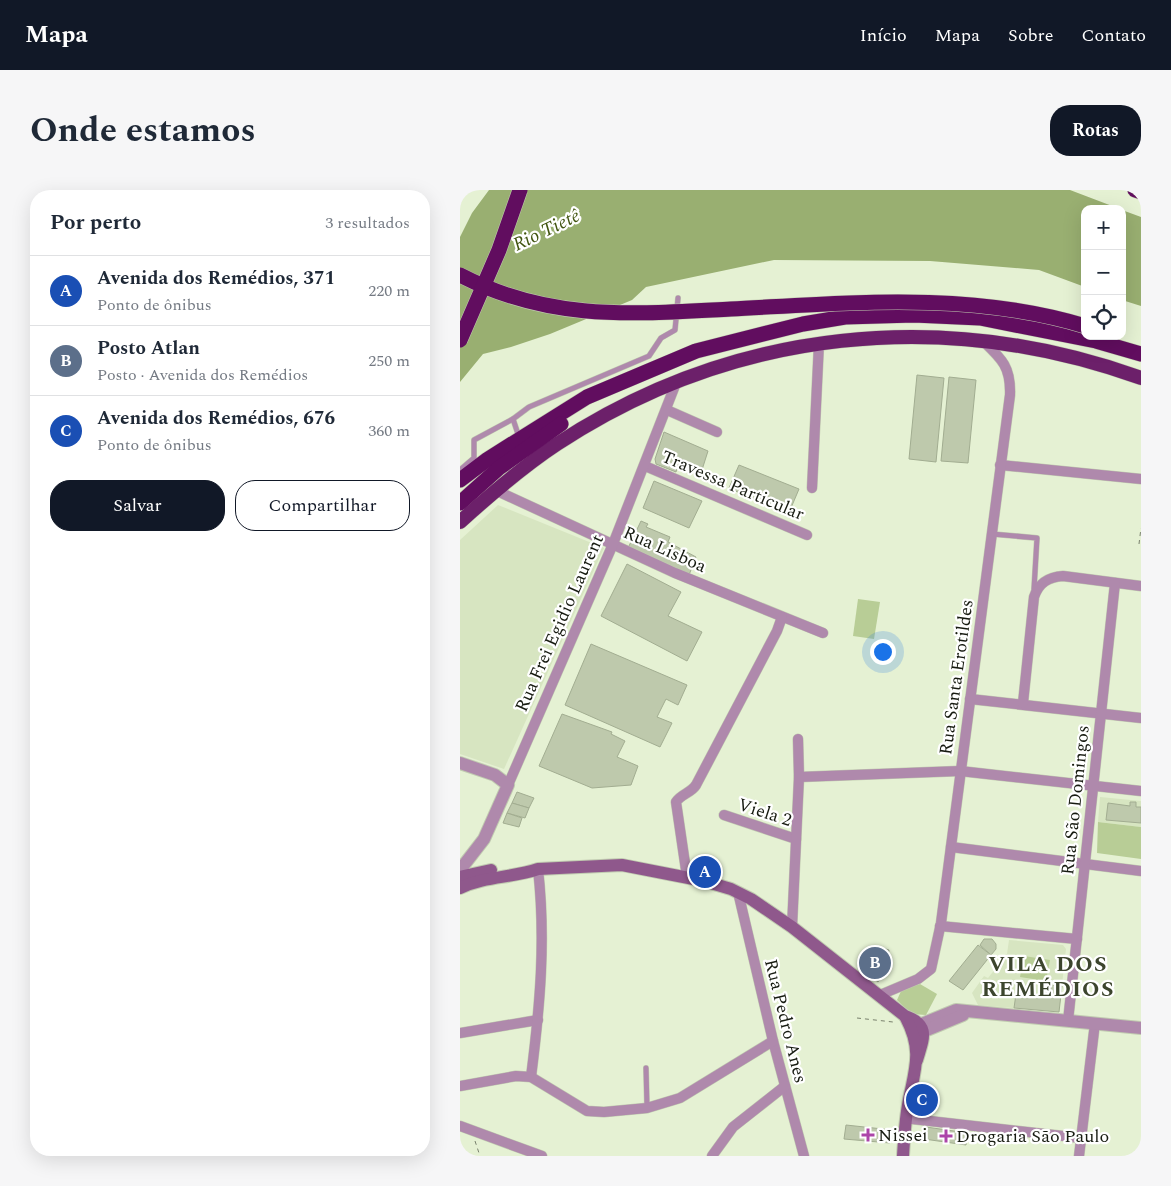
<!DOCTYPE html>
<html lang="pt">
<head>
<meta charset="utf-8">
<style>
	:root { --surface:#fff; --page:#f6f6f7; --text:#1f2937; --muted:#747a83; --line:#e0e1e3; --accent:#111827 }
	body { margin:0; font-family:Spectral,serif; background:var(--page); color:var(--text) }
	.controls { position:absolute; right:15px; top:15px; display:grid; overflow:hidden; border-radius:10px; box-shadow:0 5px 20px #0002 }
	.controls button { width:45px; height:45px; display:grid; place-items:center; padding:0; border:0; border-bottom:1px solid var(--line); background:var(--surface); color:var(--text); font:25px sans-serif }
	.you { position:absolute; left:422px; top:461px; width:18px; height:18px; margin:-12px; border:4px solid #fff; border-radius:50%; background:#1a73e8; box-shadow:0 0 0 8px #1a73e833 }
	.badge { display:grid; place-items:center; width:32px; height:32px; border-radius:50%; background:var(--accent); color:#fff; font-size:16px; font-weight:700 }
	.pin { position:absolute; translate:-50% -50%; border:2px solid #fff; box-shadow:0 1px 5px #0006 }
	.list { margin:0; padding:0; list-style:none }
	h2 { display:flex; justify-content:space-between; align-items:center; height:65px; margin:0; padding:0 20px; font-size:21px }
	h2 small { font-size:16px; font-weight:400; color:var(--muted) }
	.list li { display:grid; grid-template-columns:32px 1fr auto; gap:15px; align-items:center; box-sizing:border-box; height:70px; padding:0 20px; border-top:1px solid var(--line) }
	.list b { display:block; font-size:19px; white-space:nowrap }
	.list p { margin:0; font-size:16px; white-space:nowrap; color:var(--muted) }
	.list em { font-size:16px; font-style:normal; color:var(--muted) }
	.actions { display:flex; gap:10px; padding:15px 20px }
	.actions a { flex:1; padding:11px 0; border:1px solid var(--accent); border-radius:20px; text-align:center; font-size:18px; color:var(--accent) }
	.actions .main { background:var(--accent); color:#fff }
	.icon { flex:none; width:28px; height:28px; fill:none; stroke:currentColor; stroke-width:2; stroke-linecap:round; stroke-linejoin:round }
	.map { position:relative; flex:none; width:681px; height:966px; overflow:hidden; border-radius:20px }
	header { display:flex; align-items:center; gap:30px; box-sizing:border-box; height:70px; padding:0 25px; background:var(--accent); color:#fff }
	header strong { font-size:24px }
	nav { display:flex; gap:28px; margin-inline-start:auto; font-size:18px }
	.intro { display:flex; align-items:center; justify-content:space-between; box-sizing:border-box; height:120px; padding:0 30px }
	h1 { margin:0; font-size:35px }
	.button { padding:12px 22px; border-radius:20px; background:var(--accent); color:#fff; font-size:18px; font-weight:700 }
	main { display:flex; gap:30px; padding:0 30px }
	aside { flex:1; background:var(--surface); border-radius:20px; box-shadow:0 5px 20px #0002 }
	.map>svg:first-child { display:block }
</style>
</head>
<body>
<header>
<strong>Mapa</strong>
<nav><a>Início</a><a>Mapa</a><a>Sobre</a><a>Contato</a></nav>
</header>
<div class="intro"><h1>Onde estamos</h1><a class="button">Rotas</a></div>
<main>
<aside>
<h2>Por perto<small>3 resultados</small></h2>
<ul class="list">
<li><span class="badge" style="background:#1a4fb4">A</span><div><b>Avenida dos Remédios, 371</b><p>Ponto de ônibus</p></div><em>220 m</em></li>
<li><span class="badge" style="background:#5c6f8a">B</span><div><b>Posto Atlan</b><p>Posto · Avenida dos Remédios</p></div><em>250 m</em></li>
<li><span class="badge" style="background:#1a4fb4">C</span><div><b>Avenida dos Remédios, 676</b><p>Ponto de ônibus</p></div><em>360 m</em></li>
</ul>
<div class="actions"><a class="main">Salvar</a><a>Compartilhar</a></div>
</aside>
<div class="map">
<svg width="681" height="966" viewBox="0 0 681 966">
	<rect width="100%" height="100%" fill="#e5f1d3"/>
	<g fill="#d7e5c1">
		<polygon points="38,315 144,358 44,579 0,564 0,350"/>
		<polygon points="640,607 681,611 681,637 638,632"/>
		<polygon points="549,750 603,755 606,759 599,822 518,815 512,803 524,786 528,788 547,764"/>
	</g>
	<g fill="#b8cd96">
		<polygon points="398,409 420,412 414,449 393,446"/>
		<polygon points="638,632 681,637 681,669 637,663"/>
		<polygon points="564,766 590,770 586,791 560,787"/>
		<polygon points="460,794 477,804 466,825 451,824 437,810 442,799"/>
	</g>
	<g fill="#99af71">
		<polygon points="29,0 610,0 660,19 625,19 625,97 579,80 470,71 314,70 186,97 172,110 90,144 51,157 23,164 0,192 0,47 12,23"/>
		<polygon points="662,20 681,27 681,116 662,110"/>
	</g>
	<g fill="#bec9ac" stroke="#a2ad91">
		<polygon points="457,185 484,188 476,272 449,269"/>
		<polygon points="489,187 516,190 508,273 481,271"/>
		<polygon points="204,242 248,261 241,283 218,274 216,282 196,274 195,269"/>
		<polygon points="279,275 339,299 328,325 269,298"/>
		<polygon points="194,291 242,311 229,338 183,318"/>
		<polygon points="181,331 188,334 186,337 210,347 208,352 236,367 229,385 168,358"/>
		<polygon points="167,374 221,402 208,426 242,442 227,471 141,426"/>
		<polygon points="131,454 227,495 218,515 206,509 197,527 212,533 200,557 105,515"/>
		<polygon points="102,524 152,542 151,544 165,551 157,567 178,576 171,595 132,598 79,576"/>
		<polygon points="57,602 74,608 69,618 52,613"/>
		<polygon points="670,612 676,612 676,617 681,617 681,633 646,630 648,613 670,616"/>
		<polygon points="52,613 69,618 65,628 47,623"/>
		<polygon points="47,623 62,628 59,637 43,633"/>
		<polygon points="524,749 532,749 536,754 536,759 531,765 520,755"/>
		<polygon points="518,755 531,765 503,800 489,791"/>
		<polygon points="418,757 429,760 427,771 431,776 427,778 418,792 398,776 410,759 414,763"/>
		<polygon points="587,795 602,796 599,822 554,818 556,804 581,807 581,803 586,804"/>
		<polygon points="386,935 432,940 430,953 384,949"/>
		<polygon points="466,937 508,943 506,955 464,949"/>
	</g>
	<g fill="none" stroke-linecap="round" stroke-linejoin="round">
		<g stroke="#c0cab0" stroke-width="6">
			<g id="service">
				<polyline points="59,247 53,229 69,217 189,166 201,148 215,140 218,108"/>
				<polyline points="0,280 14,268 14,250 53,229"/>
				<polyline points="532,344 577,348 574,399"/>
				<polyline points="186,878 187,917"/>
			</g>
		</g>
		<g stroke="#c0cab0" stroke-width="11">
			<g id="minor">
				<polyline points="207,220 257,242"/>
				<polyline points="540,275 681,289"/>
				<polyline points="185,276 347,345"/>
				<polyline points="352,298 359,153"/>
				<polyline points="35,300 215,383 363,443"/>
				<polyline points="510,509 681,528"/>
				<path d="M563 513 574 407C579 392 589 387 603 386L681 396"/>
				<polyline points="339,587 500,581 681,601"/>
				<polyline points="48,595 153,354 216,193"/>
				<polyline points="264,625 336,649"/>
				<polyline points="491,657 681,681"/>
				<path d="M227 687 216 612C221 604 231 603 236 595L317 441 322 427"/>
				<polyline points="278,702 313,851 344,966"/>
				<polyline points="480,736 617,749"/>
				<polyline points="332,737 339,587 338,549"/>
				<path d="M420 805 458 789 471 779 481 733 550 205C551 177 542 169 523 151"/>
				<polyline points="608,831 655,393"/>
				<polyline points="0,843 78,830"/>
				<path d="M71 887C80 816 86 750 78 679"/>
				<polyline points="0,896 56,886 71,887 127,921 144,922 187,918 220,908 313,851"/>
				<polyline points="452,929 621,948"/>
				<polyline points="0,936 82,966"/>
				<polyline points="252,966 273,937 325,896"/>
				<polyline points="619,966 635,833"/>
			</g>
		</g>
		<g stroke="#c0cab0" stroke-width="14">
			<g id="tertiary">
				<polyline points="0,573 35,585 48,595 24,649 0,680"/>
				<polyline points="452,838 496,820 681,838"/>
				<polyline points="455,845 503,825"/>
			</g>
		</g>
		<g stroke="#c0cab0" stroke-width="14">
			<g id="secondary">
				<polyline points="0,687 31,680"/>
				<path d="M0 698C25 686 52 688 78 679L162 675 244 691 271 699 291 709 332 737 445 826C471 835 463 849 457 870"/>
				<path d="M443 966C444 949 445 932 448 915 454 881 464 862 446 828"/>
			</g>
		</g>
		<g stroke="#c0cab0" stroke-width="15">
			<path id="trunk" d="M0 332C31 304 62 277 97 254 274 138 483 117 681 188"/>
		</g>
		<g stroke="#c0cab0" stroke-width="16">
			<g id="motorway">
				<polyline points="675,0 681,2"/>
				<polyline points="0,290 28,269 127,207 236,161 343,134 385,127 454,125 520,128 636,151 681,164"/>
				<polyline points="0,313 39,278 101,234"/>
			</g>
		</g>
		<g stroke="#79816d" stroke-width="1" stroke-dasharray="4 4" stroke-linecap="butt">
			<polyline points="679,354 681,338"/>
			<polyline points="397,828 433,832"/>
			<polyline points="15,951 20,966"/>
		</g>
		<use href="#service" stroke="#af89ac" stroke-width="5"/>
		<use href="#minor" stroke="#af89ac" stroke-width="10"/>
		<use href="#tertiary" stroke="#af89ac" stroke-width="12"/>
		<use href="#secondary" stroke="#8f588c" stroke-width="12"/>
		<use href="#trunk" stroke="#6c206a" stroke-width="14"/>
		<use href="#motorway" stroke="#610d5f" stroke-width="15"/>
		<g stroke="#c0cab0" stroke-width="16" stroke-linecap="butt">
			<g id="motorway-bridge">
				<path d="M0 85C90 132 173 124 271 119 389 113 510 101 625 136"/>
				<polyline points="0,150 39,60 60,0"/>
			</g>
		</g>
		<use href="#motorway-bridge" stroke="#610d5f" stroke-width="15"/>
	</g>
	<g fill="#ac45a9" stroke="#fff" stroke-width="2">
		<path d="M405.5 937.5h5v5h5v5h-5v5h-5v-5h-5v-5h5z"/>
		<path d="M483.5 938.5h5v5h5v5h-5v5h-5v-5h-5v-5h5z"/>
	</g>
	<g text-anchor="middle" stroke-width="4.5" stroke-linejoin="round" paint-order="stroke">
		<g font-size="18" fill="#171b11" stroke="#fff">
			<text transform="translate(273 295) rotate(23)" y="6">Travessa Particular</text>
			<text transform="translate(205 359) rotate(24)" y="6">Rua Lisboa</text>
			<text transform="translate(99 433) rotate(-66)" y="6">Rua Frei Egidio Laurent</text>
			<text transform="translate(496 487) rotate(-82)" y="6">Rua Santa Erotildes</text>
			<text transform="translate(615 610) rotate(-84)" y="6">Rua São Domingos</text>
			<text transform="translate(305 622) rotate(18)" y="6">Viela 2</text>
			<text transform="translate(326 831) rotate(76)" y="6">Rua Pedro Anes</text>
		</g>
		<g font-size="18" fill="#171b11" stroke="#fff" text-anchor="start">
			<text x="418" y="951">Nissei</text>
			<text x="496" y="952">Drogaria São Paulo</text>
		</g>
		<g font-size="19" font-style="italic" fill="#40540f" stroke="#fff">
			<text transform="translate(86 39) rotate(-26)" y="7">Rio Tietê</text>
		</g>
		<g font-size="22" font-weight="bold" letter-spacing="1" fill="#3c452d" stroke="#fff">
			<text x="588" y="781">VILA DOS<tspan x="588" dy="25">REMÉDIOS</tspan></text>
		</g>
	</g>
</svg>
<div class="controls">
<button>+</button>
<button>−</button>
<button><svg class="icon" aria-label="locate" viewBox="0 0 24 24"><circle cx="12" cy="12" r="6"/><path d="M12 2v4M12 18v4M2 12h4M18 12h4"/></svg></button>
</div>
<div class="you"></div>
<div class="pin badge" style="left:245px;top:682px;background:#1a4fb4">A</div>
<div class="pin badge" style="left:415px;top:773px;background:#5c6f8a">B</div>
<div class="pin badge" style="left:462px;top:910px;background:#1a4fb4">C</div>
</div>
</main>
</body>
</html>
